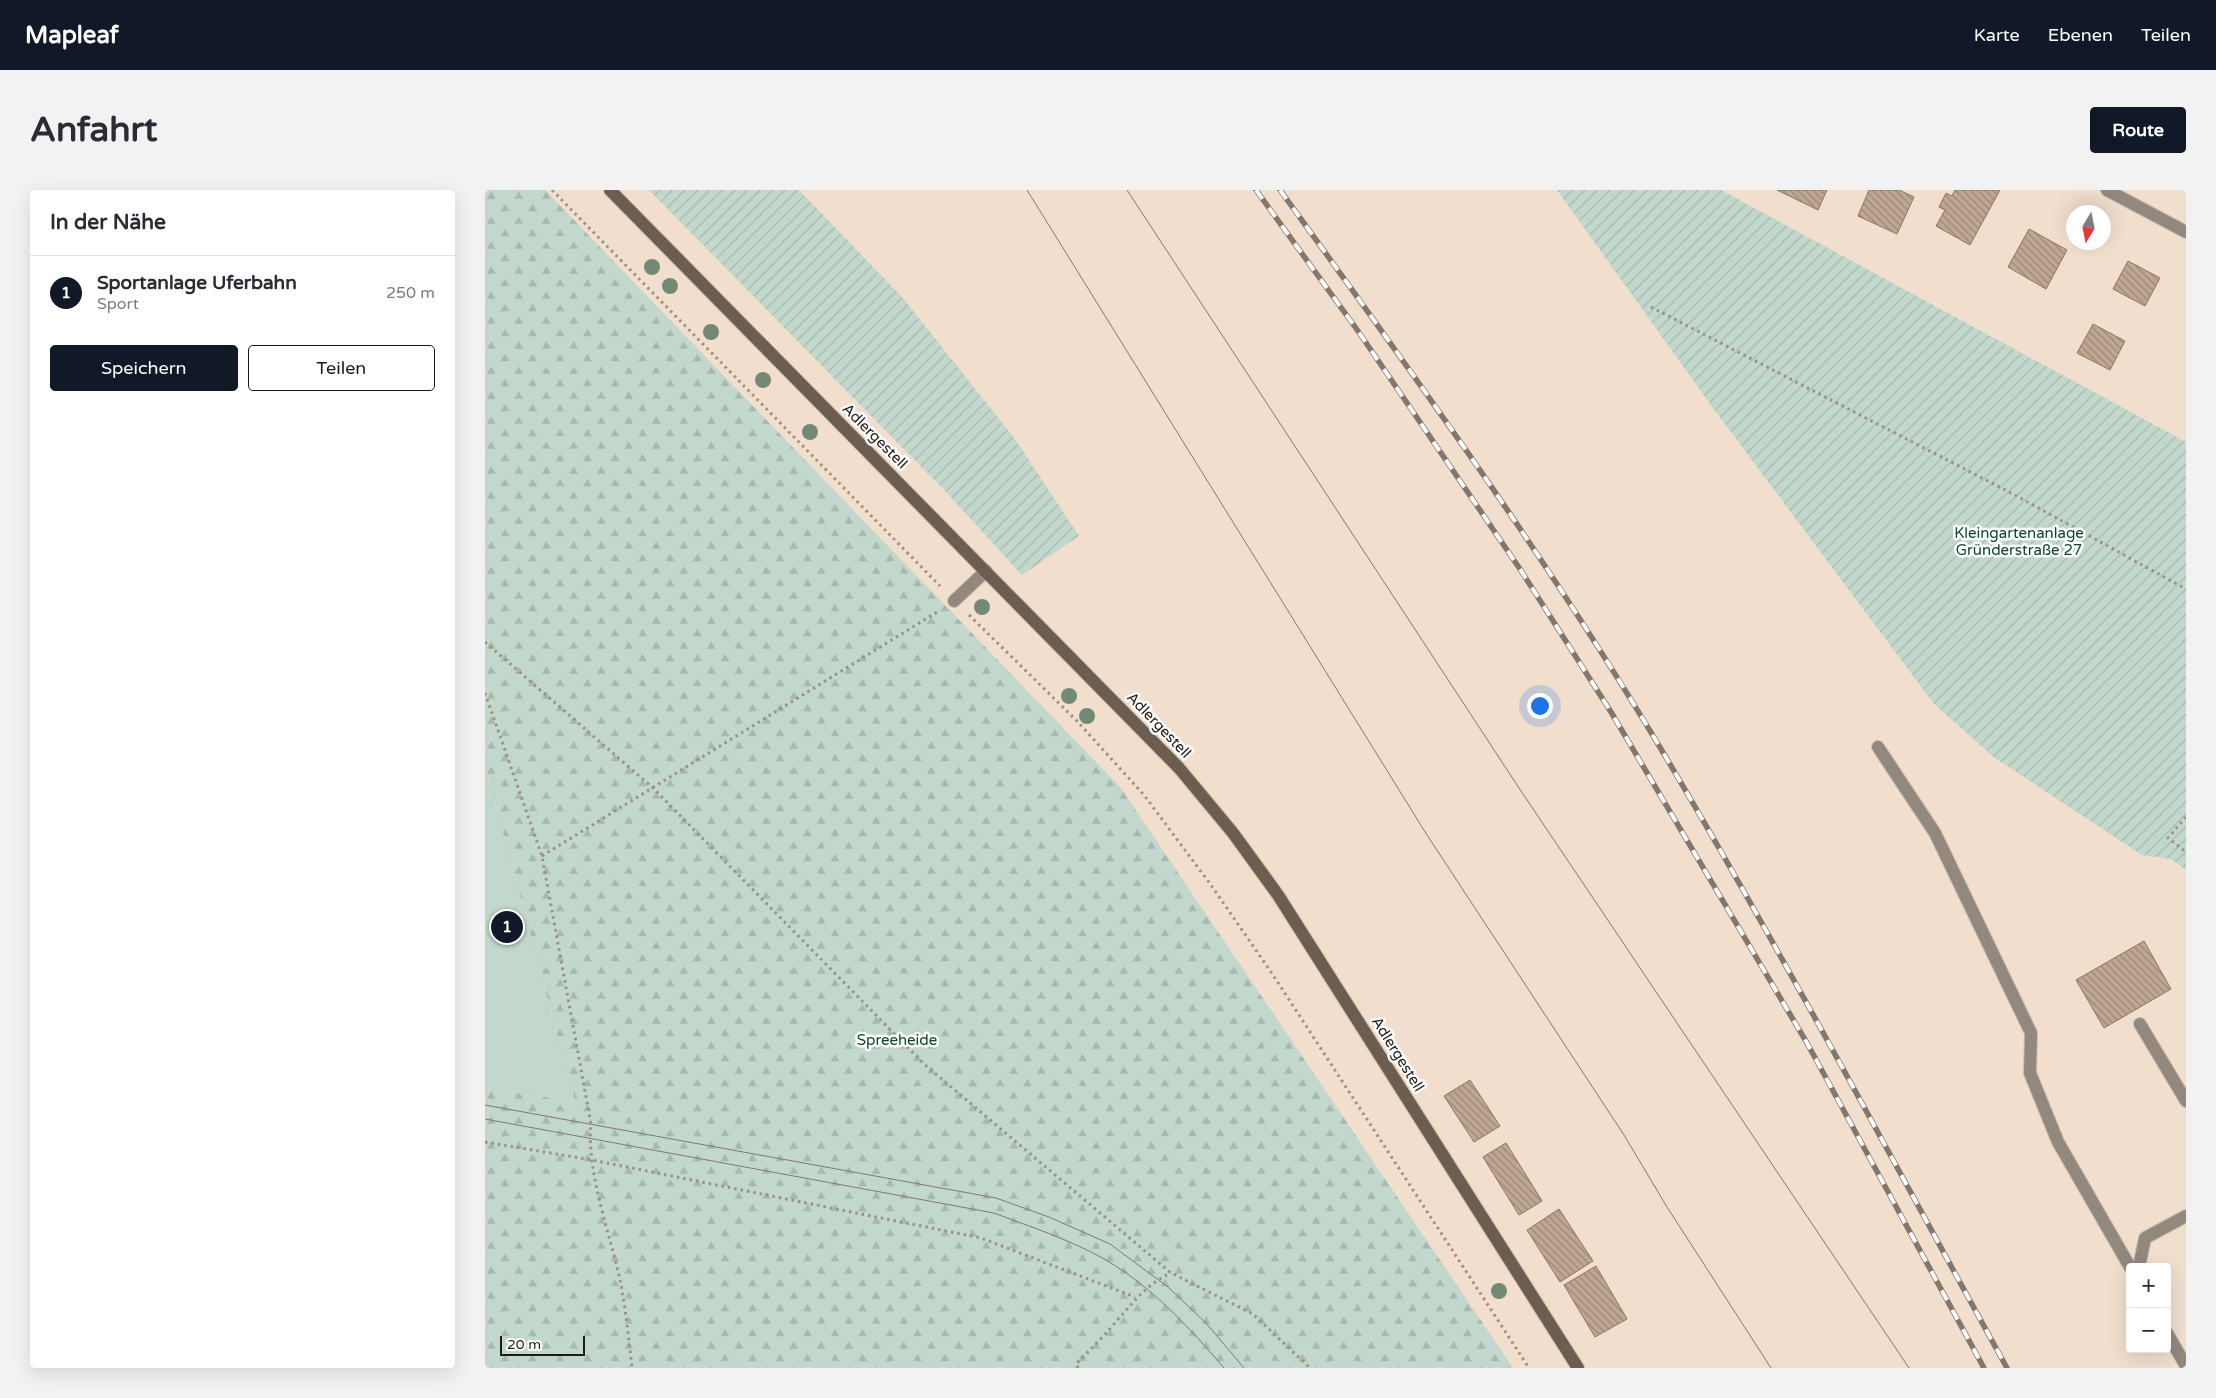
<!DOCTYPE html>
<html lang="de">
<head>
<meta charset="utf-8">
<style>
	:root { --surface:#fff; --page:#f2f2f3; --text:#2b2b33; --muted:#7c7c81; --line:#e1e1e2; --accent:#111827 }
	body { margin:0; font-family:"Varela Round",sans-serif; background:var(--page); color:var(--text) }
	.controls { position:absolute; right:15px; bottom:15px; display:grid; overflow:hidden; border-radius:5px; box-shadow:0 5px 20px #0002 }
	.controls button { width:45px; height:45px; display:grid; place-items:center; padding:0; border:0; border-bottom:1px solid var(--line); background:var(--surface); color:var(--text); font:25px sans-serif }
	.compass { position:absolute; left:1581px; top:15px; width:45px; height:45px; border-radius:50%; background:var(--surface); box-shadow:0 5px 20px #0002; rotate:190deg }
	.scale { position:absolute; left:15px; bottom:12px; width:85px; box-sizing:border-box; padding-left:5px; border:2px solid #221b15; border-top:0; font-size:14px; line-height:18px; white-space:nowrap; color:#221b15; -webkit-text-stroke:4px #fff; paint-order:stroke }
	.you { position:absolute; left:1054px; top:515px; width:18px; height:18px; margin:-12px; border:4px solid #fff; border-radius:50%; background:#1a73e8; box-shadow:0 0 0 8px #1a73e833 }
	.badge { display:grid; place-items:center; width:32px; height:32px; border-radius:50%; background:var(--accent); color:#fff; font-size:16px; font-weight:700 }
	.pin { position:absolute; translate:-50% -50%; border:2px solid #fff; box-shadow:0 1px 5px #0006 }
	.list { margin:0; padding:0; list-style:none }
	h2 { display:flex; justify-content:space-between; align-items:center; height:65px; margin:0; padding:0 20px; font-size:21px }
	h2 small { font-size:16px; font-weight:400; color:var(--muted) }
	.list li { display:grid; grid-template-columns:32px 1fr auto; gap:15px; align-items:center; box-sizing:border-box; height:75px; padding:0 20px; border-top:1px solid var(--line) }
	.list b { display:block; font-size:19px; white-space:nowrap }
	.list p { margin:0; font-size:16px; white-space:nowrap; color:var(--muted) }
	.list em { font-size:16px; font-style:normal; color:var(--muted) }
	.actions { display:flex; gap:10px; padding:15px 20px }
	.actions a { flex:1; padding:11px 0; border:1px solid var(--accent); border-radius:5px; text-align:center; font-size:18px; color:var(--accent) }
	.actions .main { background:var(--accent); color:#fff }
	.map { position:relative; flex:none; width:1701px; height:1178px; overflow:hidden; border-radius:5px }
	header { display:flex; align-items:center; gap:30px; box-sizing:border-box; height:70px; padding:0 25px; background:var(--accent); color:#fff }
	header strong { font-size:24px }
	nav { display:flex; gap:28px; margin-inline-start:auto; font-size:18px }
	.intro { display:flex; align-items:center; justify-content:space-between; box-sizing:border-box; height:120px; padding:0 30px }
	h1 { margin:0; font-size:35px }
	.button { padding:12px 22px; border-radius:5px; background:var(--accent); color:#fff; font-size:18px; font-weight:700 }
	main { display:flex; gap:30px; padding:0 30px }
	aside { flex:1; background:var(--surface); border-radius:5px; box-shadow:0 5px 20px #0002 }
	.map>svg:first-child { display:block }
</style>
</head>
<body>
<header>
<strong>Mapleaf</strong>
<nav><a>Karte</a><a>Ebenen</a><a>Teilen</a></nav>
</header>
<div class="intro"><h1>Anfahrt</h1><a class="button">Route</a></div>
<main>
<aside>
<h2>In der Nähe<small></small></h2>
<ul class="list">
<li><span class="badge">1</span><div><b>Sportanlage Uferbahn</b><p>Sport</p></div><em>250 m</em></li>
</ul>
<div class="actions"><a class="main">Speichern</a><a>Teilen</a></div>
</aside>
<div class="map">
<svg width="1701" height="1178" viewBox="0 0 1701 1178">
	<defs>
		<pattern id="forest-firs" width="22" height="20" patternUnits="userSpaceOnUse" patternTransform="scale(1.25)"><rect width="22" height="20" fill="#c3d8cc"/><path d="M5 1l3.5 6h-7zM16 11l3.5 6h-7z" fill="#a7b9ae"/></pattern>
		<pattern id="garden-furrows" width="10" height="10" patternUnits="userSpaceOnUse" patternTransform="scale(1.25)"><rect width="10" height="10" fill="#c3d8cc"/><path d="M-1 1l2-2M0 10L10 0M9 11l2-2" fill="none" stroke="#a7b9ae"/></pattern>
		<pattern id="building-back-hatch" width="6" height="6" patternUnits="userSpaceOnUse" patternTransform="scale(1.25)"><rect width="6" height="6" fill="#bfa791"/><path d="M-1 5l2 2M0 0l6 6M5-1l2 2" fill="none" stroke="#9b8775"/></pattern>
	</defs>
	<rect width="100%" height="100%" fill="#f1decd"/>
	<polygon fill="#c3d8cc" points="0,575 90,911 0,899"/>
	<polygon fill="url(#forest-firs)" points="0,0 60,0 635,597 1028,1178 0,1178 0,899 90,911 0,575"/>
	<g fill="url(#garden-furrows)">
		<polygon points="164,0 314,0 417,107 530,249 594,346 537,385 462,303"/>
		<polygon points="1072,0 1236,0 1701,252 1701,680 1686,669 1657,665 1510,568 1449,514 1228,218"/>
	</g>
	<g fill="url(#building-back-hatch)" stroke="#887767">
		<polygon points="1292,0 1342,0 1333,20"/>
		<polygon points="1384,0 1414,0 1429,7 1412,44 1373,26"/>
		<polygon points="1470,0 1515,0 1485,55 1451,36 1460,20 1454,17 1461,3 1467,6"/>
		<polygon points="1544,39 1582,60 1561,99 1523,77"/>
		<polygon points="1643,71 1675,88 1660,116 1628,99"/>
		<polygon points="1608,134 1640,151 1625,180 1592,163"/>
		<polygon points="1659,751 1686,799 1619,838 1591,790"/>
		<polygon points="985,890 1015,936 989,952 959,906"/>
		<polygon points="1021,953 1057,1011 1034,1025 998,967"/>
		<polygon points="1074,1019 1108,1071 1075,1092 1042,1040"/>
		<polygon points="1111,1076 1142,1129 1110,1147 1079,1095"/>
	</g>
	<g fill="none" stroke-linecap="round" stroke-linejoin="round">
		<g stroke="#ccbbac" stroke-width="14">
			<g id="lane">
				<polyline points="469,411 501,381"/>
				<polyline points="1393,557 1450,643 1546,843 1545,883 1573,952 1645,1077"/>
				<polyline points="1655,834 1701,911"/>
				<polyline points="1654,1077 1660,1048 1701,1026"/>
				<polyline points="1682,1143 1701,1176"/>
			</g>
		</g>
		<g stroke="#ccbbac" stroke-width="14">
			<polyline id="street" points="1622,0 1701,42"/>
		</g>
		<g stroke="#ccbbac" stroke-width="14">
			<polyline id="secondary" points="125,0 694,578 748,643 793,705 1093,1178"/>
		</g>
		<g stroke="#9d8f82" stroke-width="3" stroke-dasharray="2.5 4" stroke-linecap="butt">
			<polyline points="67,0 455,396"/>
			<polyline points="1166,117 1528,304 1701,399"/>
			<polyline points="484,425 592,531 659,605 726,695 788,785 1044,1178"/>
			<polyline points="0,452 168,598 439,874 686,1083 768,1124 825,1178"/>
			<path d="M0 503 57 666 106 934C101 982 126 1046 136 1095 141 1122 144 1150 147 1178"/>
			<polyline points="1701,627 1683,648 1701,662"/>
			<polyline points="57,666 452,422"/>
			<polyline points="0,952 107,970 496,1048 650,1107"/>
			<path d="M593 1178 591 1174C604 1161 617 1148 629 1134 646 1115 661 1094 686 1083"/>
		</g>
		<use href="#lane" stroke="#92887e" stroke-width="12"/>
		<use href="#street" stroke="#92887e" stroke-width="12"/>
		<use href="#secondary" stroke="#6c5d50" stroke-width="12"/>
		<g stroke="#83776c" stroke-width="1">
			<polyline points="542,0 942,645 1139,945 1182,1017 1286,1178"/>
			<polyline points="642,0 1034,598 1424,1178"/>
			<polyline points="0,915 511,1008 564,1027 625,1054 683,1097 721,1133 759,1178"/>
			<path d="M0 929 509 1023C546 1037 586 1050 621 1070 667 1097 705 1138 739 1178"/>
		</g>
		<g stroke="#83776c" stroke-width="5.5">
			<g id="rail">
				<polyline points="771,0 873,141 1035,379 1126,522 1322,853 1499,1178"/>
				<path d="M795 0C928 184 1063 369 1179 564 1299 766 1409 973 1522 1178"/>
			</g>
		</g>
		<use href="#rail" stroke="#fff" stroke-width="4" stroke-dasharray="11" stroke-linecap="butt"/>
	</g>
	<g fill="#728a75">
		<circle cx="167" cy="77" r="8"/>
		<circle cx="185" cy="96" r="8"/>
		<circle cx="226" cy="142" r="8"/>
		<circle cx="278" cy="190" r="8"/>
		<circle cx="325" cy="242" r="8"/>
		<circle cx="497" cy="417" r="8"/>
		<circle cx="584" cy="506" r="8"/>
		<circle cx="602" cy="526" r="8"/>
		<circle cx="1014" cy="1101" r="8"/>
	</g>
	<g text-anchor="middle" stroke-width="5" stroke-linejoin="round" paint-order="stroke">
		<g font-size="15" fill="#221b15" stroke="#fff">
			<text transform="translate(390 246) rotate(45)" y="5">Adlergestell</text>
			<text transform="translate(674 535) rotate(46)" y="5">Adlergestell</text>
			<text transform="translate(913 864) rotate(58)" y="5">Adlergestell</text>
		</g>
		<g font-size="15" fill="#0a452d" stroke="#fff">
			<text x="1534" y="348">Kleingartenanlage<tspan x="1534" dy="17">Gründerstraße 27</tspan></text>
			<text x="412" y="855">Spreeheide</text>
		</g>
	</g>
</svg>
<div class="controls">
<button>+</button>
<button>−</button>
</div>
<svg class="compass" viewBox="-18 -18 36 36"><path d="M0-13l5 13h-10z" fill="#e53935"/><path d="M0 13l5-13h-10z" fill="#7c7c81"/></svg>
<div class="scale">20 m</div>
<div class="you"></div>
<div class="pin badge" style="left:22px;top:737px">1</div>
</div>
</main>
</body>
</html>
